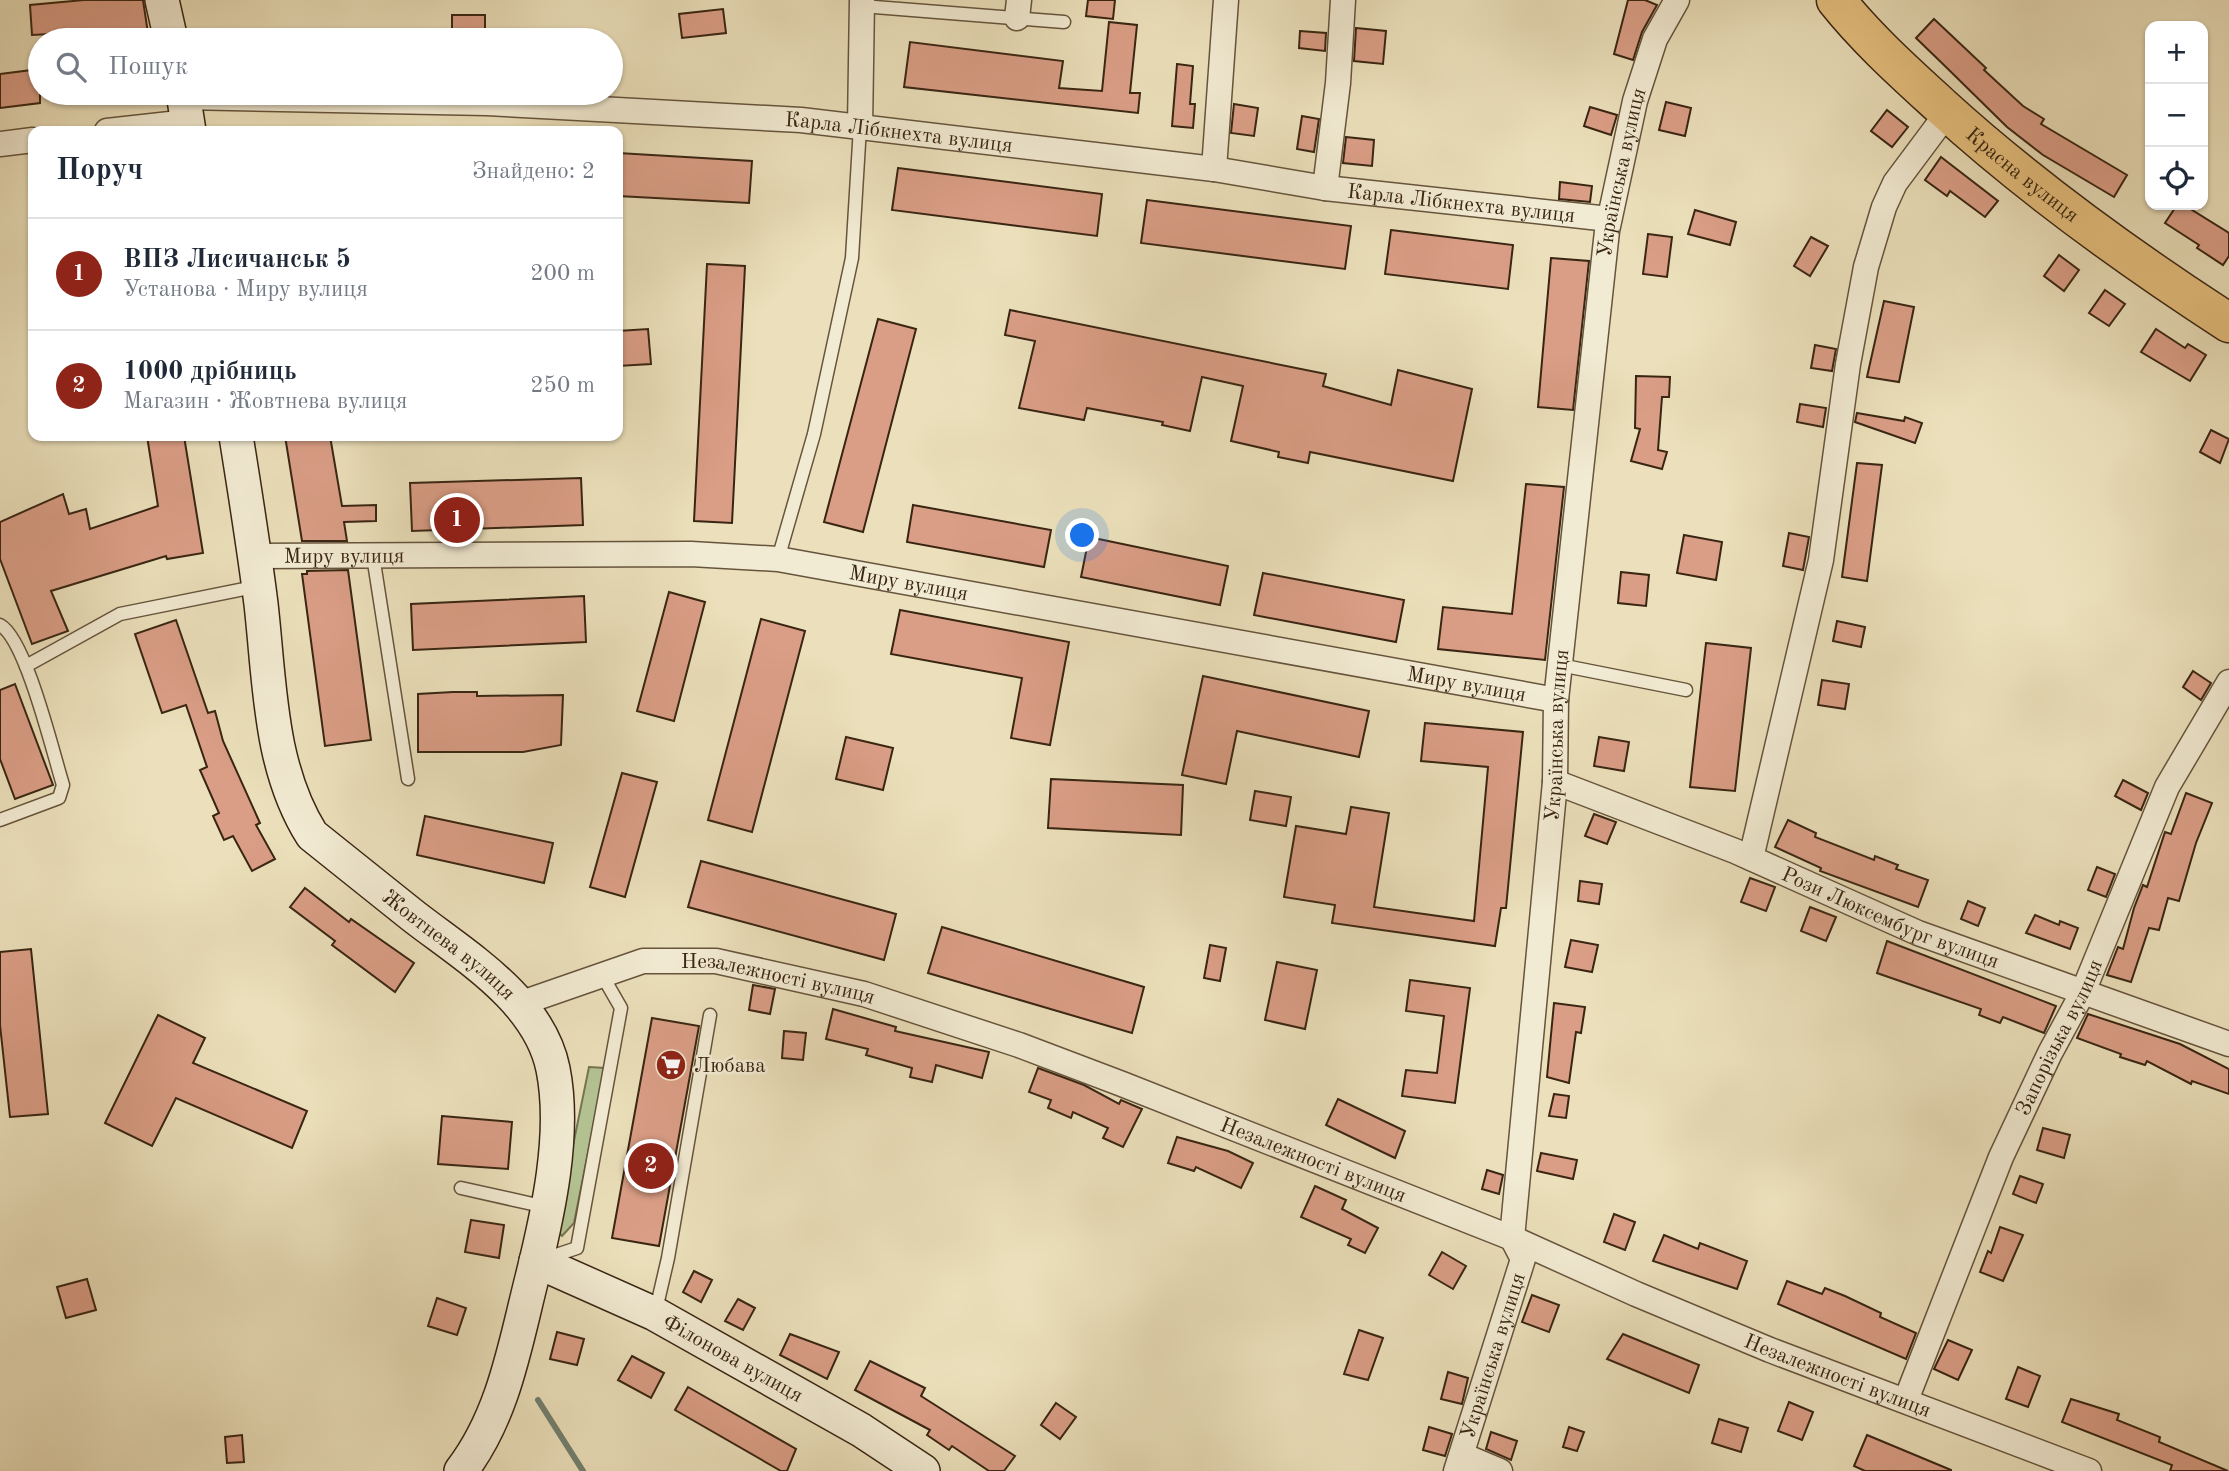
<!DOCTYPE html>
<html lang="uk">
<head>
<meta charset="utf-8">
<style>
	:root { --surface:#fff; --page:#f6f6f7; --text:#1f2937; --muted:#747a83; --line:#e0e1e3; --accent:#8f2418 }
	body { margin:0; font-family:"Old Standard TT",serif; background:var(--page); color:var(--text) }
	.controls { position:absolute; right:21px; top:21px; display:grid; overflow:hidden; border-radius:14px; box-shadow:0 2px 5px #0004 }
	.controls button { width:63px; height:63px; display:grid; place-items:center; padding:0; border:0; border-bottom:2px solid var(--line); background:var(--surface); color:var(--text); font:35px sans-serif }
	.you { position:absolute; left:1083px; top:536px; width:24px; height:24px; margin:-18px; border:5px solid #fff; border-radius:50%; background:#1a73e8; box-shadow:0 0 0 10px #1a73e833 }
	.badge { display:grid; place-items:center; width:46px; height:46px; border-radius:50%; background:var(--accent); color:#fff; font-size:23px; font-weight:700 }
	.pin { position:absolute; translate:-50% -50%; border:4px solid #fff; box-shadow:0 2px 7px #0006 }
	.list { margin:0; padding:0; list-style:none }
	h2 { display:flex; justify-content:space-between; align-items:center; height:91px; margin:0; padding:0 28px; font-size:30px }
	h2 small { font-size:23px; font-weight:400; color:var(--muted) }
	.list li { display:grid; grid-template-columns:46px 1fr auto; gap:21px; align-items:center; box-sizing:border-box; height:112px; padding:0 28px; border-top:2px solid var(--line) }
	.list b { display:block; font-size:26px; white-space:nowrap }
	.list p { margin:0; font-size:23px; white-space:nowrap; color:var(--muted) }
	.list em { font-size:23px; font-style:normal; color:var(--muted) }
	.icon { flex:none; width:38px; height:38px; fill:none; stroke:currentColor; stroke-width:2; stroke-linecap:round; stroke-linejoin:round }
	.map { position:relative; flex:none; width:2229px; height:1471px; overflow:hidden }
	.search { position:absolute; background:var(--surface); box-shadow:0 2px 5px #0004; left:28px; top:28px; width:595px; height:77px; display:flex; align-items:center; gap:18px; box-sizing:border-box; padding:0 24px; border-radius:38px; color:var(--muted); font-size:26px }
	.panel { position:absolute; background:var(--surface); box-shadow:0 2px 5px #0004; left:28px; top:126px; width:595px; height:315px; border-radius:14px }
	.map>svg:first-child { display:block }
</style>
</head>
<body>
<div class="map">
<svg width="2229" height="1471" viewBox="0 0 2229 1471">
	<rect width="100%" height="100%" fill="#ebe0bb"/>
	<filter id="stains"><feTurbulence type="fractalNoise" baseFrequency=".00286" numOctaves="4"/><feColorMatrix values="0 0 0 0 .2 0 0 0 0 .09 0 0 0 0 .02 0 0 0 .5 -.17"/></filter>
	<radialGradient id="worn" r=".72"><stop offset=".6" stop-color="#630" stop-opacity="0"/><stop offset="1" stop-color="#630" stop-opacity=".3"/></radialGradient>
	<polygon fill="#b4c392" stroke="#767452" stroke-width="2" points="589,1067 605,1068 574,1223 562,1236 556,1229"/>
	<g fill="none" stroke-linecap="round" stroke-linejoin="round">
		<polyline stroke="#728070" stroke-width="6" points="538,1400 583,1471"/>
	</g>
	<g fill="#da9e86" stroke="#392512" stroke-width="2">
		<polygon points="84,0 143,0 149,40 88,40 88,32 32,35 30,5"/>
		<polygon points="1088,0 1115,0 1113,19 1086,16"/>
		<polygon points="1628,0 1645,0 1657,5 1642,32 1633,60 1614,54"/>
		<polygon points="723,9 726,33 682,38 679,14"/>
		<rect x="452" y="15" width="33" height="19"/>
		<polygon points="1934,19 1986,68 1984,70 2023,106 2044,119 2041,124 2127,175 2114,197 2043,155 2007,127 1947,68 1916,38"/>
		<polygon points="1109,22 1137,25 1130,93 1140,93 1138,113 904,87 910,42 1063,61 1059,88 1102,91"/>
		<polygon points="1356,28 1386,31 1383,64 1354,61"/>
		<polygon points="1300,31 1326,33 1325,51 1299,48"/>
		<polygon points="1177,64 1193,66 1190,104 1195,104 1193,128 1172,126"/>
		<polygon points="40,69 40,103 0,108 0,74"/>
		<polygon points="1666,102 1691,108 1685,136 1659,130"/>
		<polygon points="1234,104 1258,108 1254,136 1231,133"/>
		<polygon points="1590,107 1617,115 1611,135 1584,126"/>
		<polygon points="1887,110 1908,127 1892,147 1871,131"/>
		<polygon points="1302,116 1319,119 1314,152 1297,149"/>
		<polygon points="1346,137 1374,140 1372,166 1343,163"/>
		<polygon points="618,153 752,161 749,203 618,196"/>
		<polygon points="1941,157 1998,201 1985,217 1950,191 1947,196 1925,180"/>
		<polygon points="898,168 1102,194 1097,236 892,210"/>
		<polygon points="1560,182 1592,186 1590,202 1559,199"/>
		<polygon points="1147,200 1351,226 1345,269 1141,243"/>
		<polygon points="2177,205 2184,205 2229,233 2229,256 2223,265 2197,248 2199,245 2165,223"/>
		<polygon points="1695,210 1736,222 1730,245 1688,234"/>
		<polygon points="1391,230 1513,245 1508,289 1385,274"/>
		<polygon points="1648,234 1672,237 1667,277 1643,274"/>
		<polygon points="1811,237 1828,246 1810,276 1794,266"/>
		<polygon points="2059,255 2079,270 2064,291 2044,276"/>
		<polygon points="1551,258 1589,261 1573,410 1538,407"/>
		<polygon points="707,264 745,266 732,523 694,521"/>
		<polygon points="2105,290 2125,304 2109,326 2089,313"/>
		<polygon points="1884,301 1914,307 1899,382 1867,377"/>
		<polygon points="1010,310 1326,374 1323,386 1391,405 1398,370 1472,389 1453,481 1310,452 1308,463 1278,457 1279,452 1231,441 1243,386 1202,377 1190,431 1162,425 1163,422 1087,408 1084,420 1019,408 1035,341 1005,335"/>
		<polygon points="878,319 916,329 863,532 824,522"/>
		<polygon points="648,329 651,364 618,366 618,331"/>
		<polygon points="2156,329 2185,348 2188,344 2206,355 2190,381 2141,352"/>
		<polygon points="1815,345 1836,349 1832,371 1811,368"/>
		<polygon points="1636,376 1670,377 1669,397 1662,397 1658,450 1667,452 1662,469 1631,461 1640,429 1635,428"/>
		<polygon points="1800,404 1826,408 1823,427 1797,422"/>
		<polygon points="1857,413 1904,421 1905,417 1922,423 1915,443 1855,422"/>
		<polygon points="2211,430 2229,439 2220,463 2200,452"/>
		<polygon points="147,436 184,436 203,553 167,559 166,556 51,591 68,631 32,644 0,559 0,522 63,494 69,514 86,509 90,529 158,506"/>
		<polygon points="285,436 330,436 342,506 376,505 376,521 344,522 347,541 302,541"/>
		<polygon points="1857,463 1882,465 1867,581 1842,577"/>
		<polygon points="581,478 583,525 412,531 410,483"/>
		<polygon points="1526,484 1564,487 1545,660 1438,649 1443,607 1512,614"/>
		<polygon points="913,505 1051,530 1044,567 907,542"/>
		<polygon points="1789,533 1809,537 1803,570 1783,566"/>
		<polygon points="1684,535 1722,542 1716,580 1677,573"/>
		<polygon points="1089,537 1228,566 1220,605 1081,577"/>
		<polygon points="348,570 371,740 325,746 302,574 307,574 307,571"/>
		<polygon points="1621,572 1649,575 1646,606 1618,603"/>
		<polygon points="1263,573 1404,600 1396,642 1254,615"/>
		<polygon points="669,592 705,602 674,721 637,711"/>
		<polygon points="584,596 586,642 413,650 411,604"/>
		<polygon points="900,610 1069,642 1050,745 1011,738 1022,678 891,654"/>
		<polygon points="761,619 805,631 752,832 708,820"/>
		<polygon points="176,620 208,713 215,711 223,741 260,823 256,825 275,859 252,871 233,836 224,840 213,816 219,813 200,770 207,767 186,705 162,713 135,634"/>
		<polygon points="1837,621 1865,627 1861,647 1833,641"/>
		<polygon points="1706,643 1751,648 1735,791 1690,787"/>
		<polygon points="2193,671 2211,683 2201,700 2183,687"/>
		<polygon points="1203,676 1369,711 1359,757 1237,731 1226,784 1182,775"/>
		<polygon points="1822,680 1849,684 1845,709 1818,705"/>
		<polygon points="15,684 53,785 15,799 0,759 0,690"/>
		<polygon points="453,692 477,692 477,696 563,695 561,745 523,752 418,752 418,694"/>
		<polygon points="1425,723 1523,732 1506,908 1501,908 1495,946 1332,923 1335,905 1284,897 1296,826 1346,834 1351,807 1389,813 1374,907 1474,921 1488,767 1421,761"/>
		<polygon points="846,737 893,748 883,790 836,779"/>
		<polygon points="1599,737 1629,742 1624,771 1594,766"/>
		<polygon points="622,773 657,782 625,897 590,887"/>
		<polygon points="1051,779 1183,785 1181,835 1048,828"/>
		<polygon points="2123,780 2148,793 2141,810 2115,796"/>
		<polygon points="1255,791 1291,797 1286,826 1250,820"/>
		<polygon points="2186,793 2212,803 2196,843 2179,901 2168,898 2159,930 2149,928 2131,982 2107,975 2118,947 2123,949 2134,908 2143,885 2147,887 2165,832 2171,834"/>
		<polygon points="1594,814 1616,822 1607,844 1585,836"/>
		<polygon points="425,816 553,843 544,883 417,855"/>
		<polygon points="1788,820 1816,833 1815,837 1874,860 1875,856 1898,865 1896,869 1928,880 1918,907 1820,871 1821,868 1775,847"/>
		<polygon points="701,861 896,914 884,960 688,907"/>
		<polygon points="2097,867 2115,874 2106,897 2088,890"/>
		<polygon points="1750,878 1775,887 1766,911 1741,902"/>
		<polygon points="1580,881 1602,884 1599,904 1578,901"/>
		<polygon points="305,888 349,922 351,919 414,963 395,992 332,945 335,941 290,907"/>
		<polygon points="1968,901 1985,908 1978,926 1961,919"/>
		<polygon points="1810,907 1836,917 1826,941 1801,931"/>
		<polygon points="2035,915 2059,925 2060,921 2078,928 2070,949 2026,933"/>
		<polygon points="942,927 1144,987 1132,1033 928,973"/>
		<polygon points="1571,940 1598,945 1592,972 1565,967"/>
		<polygon points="1887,941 2056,1006 2044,1033 2003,1017 2000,1023 1979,1015 1981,1009 1877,973"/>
		<polygon points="1210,945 1226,948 1220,981 1204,978"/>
		<polygon points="31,949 48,1114 10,1117 0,1025 0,952"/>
		<polygon points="1277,962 1317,970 1305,1029 1265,1020"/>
		<polygon points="1410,980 1470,988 1455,1103 1402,1096 1406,1070 1437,1073 1444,1016 1406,1011"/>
		<polygon points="753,985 775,989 770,1014 749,1010"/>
		<polygon points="1554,1003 1585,1007 1581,1033 1576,1032 1569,1083 1547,1077"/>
		<polygon points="833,1009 896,1027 895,1031 989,1052 982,1078 936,1065 932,1082 910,1077 912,1068 866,1055 868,1049 826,1039"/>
		<polygon points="2088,1014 2180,1044 2229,1069 2229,1094 2192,1081 2191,1084 2147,1061 2145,1065 2120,1057 2121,1054 2077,1038"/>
		<polygon points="158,1015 205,1038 193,1063 307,1111 292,1148 176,1098 152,1146 105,1123"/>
		<polygon points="652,1018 699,1026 659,1246 612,1238"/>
		<polygon points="784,1031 806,1033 803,1060 782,1058"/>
		<polygon points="1038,1068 1084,1085 1119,1104 1121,1100 1142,1109 1123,1147 1103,1138 1108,1128 1073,1112 1071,1118 1048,1108 1051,1100 1029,1092"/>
		<polygon points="1554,1094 1569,1096 1566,1118 1549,1116"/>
		<polygon points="1338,1099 1405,1131 1395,1158 1326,1125"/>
		<polygon points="442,1116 512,1122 508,1169 438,1164"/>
		<polygon points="2043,1128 2070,1135 2064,1158 2037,1150"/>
		<polygon points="1177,1137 1228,1151 1253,1163 1241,1188 1196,1167 1194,1171 1168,1163"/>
		<polygon points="1541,1153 1577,1160 1573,1179 1537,1171"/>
		<polygon points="1487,1170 1503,1175 1499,1194 1482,1189"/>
		<polygon points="2020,1176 2043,1184 2036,1203 2013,1194"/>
		<polygon points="1315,1186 1346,1200 1342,1209 1378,1228 1365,1253 1348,1245 1351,1239 1301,1217"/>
		<polygon points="1614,1214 1635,1222 1625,1250 1604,1242"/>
		<polygon points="471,1220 504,1225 499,1258 465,1252"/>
		<polygon points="2000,1227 2023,1235 2003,1281 1980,1272 1988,1251 1991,1253"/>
		<polygon points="1664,1235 1698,1249 1700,1243 1747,1261 1737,1289 1653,1261"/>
		<polygon points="1442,1252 1466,1266 1453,1289 1429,1275"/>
		<polygon points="694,1271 712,1280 701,1302 683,1292"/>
		<polygon points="87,1279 96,1310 66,1318 57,1287"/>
		<polygon points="1787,1281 1822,1294 1825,1288 1845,1296 1881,1313 1880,1317 1916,1333 1906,1359 1778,1304"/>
		<polygon points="1532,1295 1559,1305 1549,1332 1522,1322"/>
		<polygon points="437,1298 466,1308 457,1335 428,1326"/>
		<polygon points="738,1299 755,1308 743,1330 725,1321"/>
		<polygon points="1359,1330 1383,1338 1368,1380 1344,1374"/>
		<polygon points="557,1332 584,1339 577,1365 550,1359"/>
		<polygon points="790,1334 839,1352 827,1379 780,1355"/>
		<polygon points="1623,1334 1699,1365 1689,1393 1607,1359"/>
		<polygon points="1948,1340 1972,1350 1958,1380 1934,1369"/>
		<polygon points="632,1356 664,1373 651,1398 618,1380"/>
		<polygon points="870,1361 925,1388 921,1396 1015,1456 1004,1471 989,1471 952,1446 949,1450 927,1435 930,1430 855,1390"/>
		<polygon points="2018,1367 2040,1376 2028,1407 2006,1399"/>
		<polygon points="1448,1372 1468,1378 1462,1404 1441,1399"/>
		<polygon points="688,1387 796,1449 787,1471 781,1471 675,1410"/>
		<polygon points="2071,1399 2119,1414 2117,1420 2160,1437 2159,1442 2228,1471 2170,1471 2172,1465 2062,1422"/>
		<polygon points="1789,1402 1813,1412 1802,1440 1778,1431"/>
		<polygon points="1056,1403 1076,1417 1060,1439 1041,1425"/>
		<polygon points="1719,1419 1748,1428 1741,1452 1712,1443"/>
		<polygon points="1429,1427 1452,1434 1445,1456 1423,1450"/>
		<polygon points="1569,1427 1584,1432 1577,1451 1563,1447"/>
		<polygon points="1491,1432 1517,1441 1511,1460 1486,1449"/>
		<polygon points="242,1435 244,1462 227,1463 225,1437"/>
		<polygon points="1867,1435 1951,1470 1951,1471 1865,1471 1854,1466"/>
	</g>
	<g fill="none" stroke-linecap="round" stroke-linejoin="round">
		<g stroke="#66543c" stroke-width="15">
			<g id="lane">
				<polyline points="862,6 1064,22"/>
				<polyline points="373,556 408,779"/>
				<polyline points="778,559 814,434 852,258 860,127"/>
				<path d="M0 625C26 639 53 753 63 785L59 798 0 820"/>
				<polyline points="1560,665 1686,690"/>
				<polyline points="26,666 120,614 259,586"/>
				<polyline points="461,1188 546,1207"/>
				<polyline points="547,1258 577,1248 621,1008 602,975"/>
				<polyline points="655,1314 668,1258 710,1015"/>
			</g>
		</g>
		<g stroke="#66543c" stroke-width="27">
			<g id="street">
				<polyline points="1017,18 1019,0"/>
				<path id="s1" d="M184 97 487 103 801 120 1214 169 1325 188 1609 219"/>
				<polyline points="860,127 862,0"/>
				<polyline points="107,131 188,122"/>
				<polyline points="0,144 33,140"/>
				<polyline points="1214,169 1226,0"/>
				<polyline points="1325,188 1338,83 1343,0"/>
				<path id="s2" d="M255 556 691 554 778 559 1556 700"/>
				<path id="s3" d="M1555 782 1735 851 1918 933 2229 1044"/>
				<polyline points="1751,858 1821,560 1848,364 1866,267 1884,207 1895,183 1948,112"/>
				<path id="s4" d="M519 1004 643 961H716L864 994 1019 1045 1122 1084 1512 1238 1636 1294 1770 1350 2089 1471"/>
				<path id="s5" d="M1906 1400 2001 1157 2050 1053 2083 992 2167 787 2229 682"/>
				<polyline points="1462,1455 1500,1471"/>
				<path id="s6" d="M1456 1471 1523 1259 1512 1238 1555 782 1556 700 1607 231 1635 101 1655 39 1677 0"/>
			</g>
		</g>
		<g stroke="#392512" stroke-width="36">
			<g id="secondary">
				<polyline points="162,0 171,40"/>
				<polyline points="183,93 189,131"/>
				<path id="s7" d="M236 436C245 492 254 548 261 604 270 683 269 767 312 835 346 862 379 889 412 915 463 955 539 999 553 1069 566 1134 548 1214 532 1278 515 1345 504 1415 461 1471"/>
				<path id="s8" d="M536 1261 655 1314 861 1430 923 1471"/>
			</g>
		</g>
		<g stroke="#392512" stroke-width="41">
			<g id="primary">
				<path id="s9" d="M1836 0C1867 39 1904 72 1941 106 2030 187 2127 257 2229 323"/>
			</g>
		</g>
		<use href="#lane" stroke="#f2ebd3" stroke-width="12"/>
		<use href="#street" stroke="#f2ebd3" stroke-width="24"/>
		<use href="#secondary" stroke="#f2ebd3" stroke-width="33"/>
		<use href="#primary" stroke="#e6c07e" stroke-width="38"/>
	</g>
	<defs>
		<g id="supermarket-disc" transform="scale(1.575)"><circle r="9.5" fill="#8f2418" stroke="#f2ebd3"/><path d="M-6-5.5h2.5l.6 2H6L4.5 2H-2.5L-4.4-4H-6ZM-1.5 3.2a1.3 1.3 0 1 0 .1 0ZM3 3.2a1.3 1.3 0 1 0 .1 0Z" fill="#fff"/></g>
	</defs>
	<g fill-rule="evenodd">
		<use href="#supermarket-disc" x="671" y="1065"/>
	</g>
	<g text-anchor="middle" stroke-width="5" stroke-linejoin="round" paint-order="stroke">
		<g font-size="21" fill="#392512" stroke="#f2ebd3">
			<text dy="7" stroke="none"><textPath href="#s1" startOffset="716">Карла Лібкнехта вулиця</textPath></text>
			<text dy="7" stroke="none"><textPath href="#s6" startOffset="1318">Українська вулиця</textPath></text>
			<text dy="7" stroke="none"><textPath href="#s9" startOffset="256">Красна вулиця</textPath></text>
			<text dy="7" stroke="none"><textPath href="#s1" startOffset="1283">Карла Лібкнехта вулиця</textPath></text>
			<text dy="7" stroke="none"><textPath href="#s2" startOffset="89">Миру вулиця</textPath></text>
			<text dy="7" stroke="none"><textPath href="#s2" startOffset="656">Миру вулиця</textPath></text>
			<text dy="7" stroke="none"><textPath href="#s2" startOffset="1223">Миру вулиця</textPath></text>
			<text dy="7" stroke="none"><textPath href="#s6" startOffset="751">Українська вулиця</textPath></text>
			<text dy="7" stroke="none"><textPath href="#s3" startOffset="362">Рози Люксембург вулиця</textPath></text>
			<text dy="7" stroke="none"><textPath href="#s7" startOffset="584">Жовтнева вулиця</textPath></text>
			<text dy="7" stroke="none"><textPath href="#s4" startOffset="268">Незалежності вулиця</textPath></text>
			<text dy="7" stroke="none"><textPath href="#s5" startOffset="394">Запорізька вулиця</textPath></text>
			<text dy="7" stroke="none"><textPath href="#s4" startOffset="835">Незалежності вулиця</textPath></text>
			<text dy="7" stroke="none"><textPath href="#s6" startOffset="121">Українська вулиця</textPath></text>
			<text dy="7" stroke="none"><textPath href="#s8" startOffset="220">Філонова вулиця</textPath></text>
			<text dy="7" stroke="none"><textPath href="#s4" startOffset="1402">Незалежності вулиця</textPath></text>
		</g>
		<g font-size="21" fill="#392512" stroke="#f2ebd3" text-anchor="start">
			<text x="694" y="1072">Любава</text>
		</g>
	</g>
	<rect width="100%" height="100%" filter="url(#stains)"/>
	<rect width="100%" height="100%" fill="url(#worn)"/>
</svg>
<div class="controls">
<button>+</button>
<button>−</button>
<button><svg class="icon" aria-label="locate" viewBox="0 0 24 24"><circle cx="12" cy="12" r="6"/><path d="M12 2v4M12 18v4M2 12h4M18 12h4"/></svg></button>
</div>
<div class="you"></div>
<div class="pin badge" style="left:457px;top:520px">1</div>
<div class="pin badge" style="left:651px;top:1166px">2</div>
<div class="search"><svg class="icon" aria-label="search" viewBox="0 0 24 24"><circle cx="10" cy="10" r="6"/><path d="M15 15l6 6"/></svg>Пошук</div>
<section class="panel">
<h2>Поруч<small>Знайдено: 2</small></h2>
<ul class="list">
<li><span class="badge">1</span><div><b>ВПЗ Лисичанськ 5</b><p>Установа · Миру вулиця</p></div><em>200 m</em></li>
<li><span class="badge">2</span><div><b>1000 дрібниць</b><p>Магазин · Жовтнева вулиця</p></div><em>250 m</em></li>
</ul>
</section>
</div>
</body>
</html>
